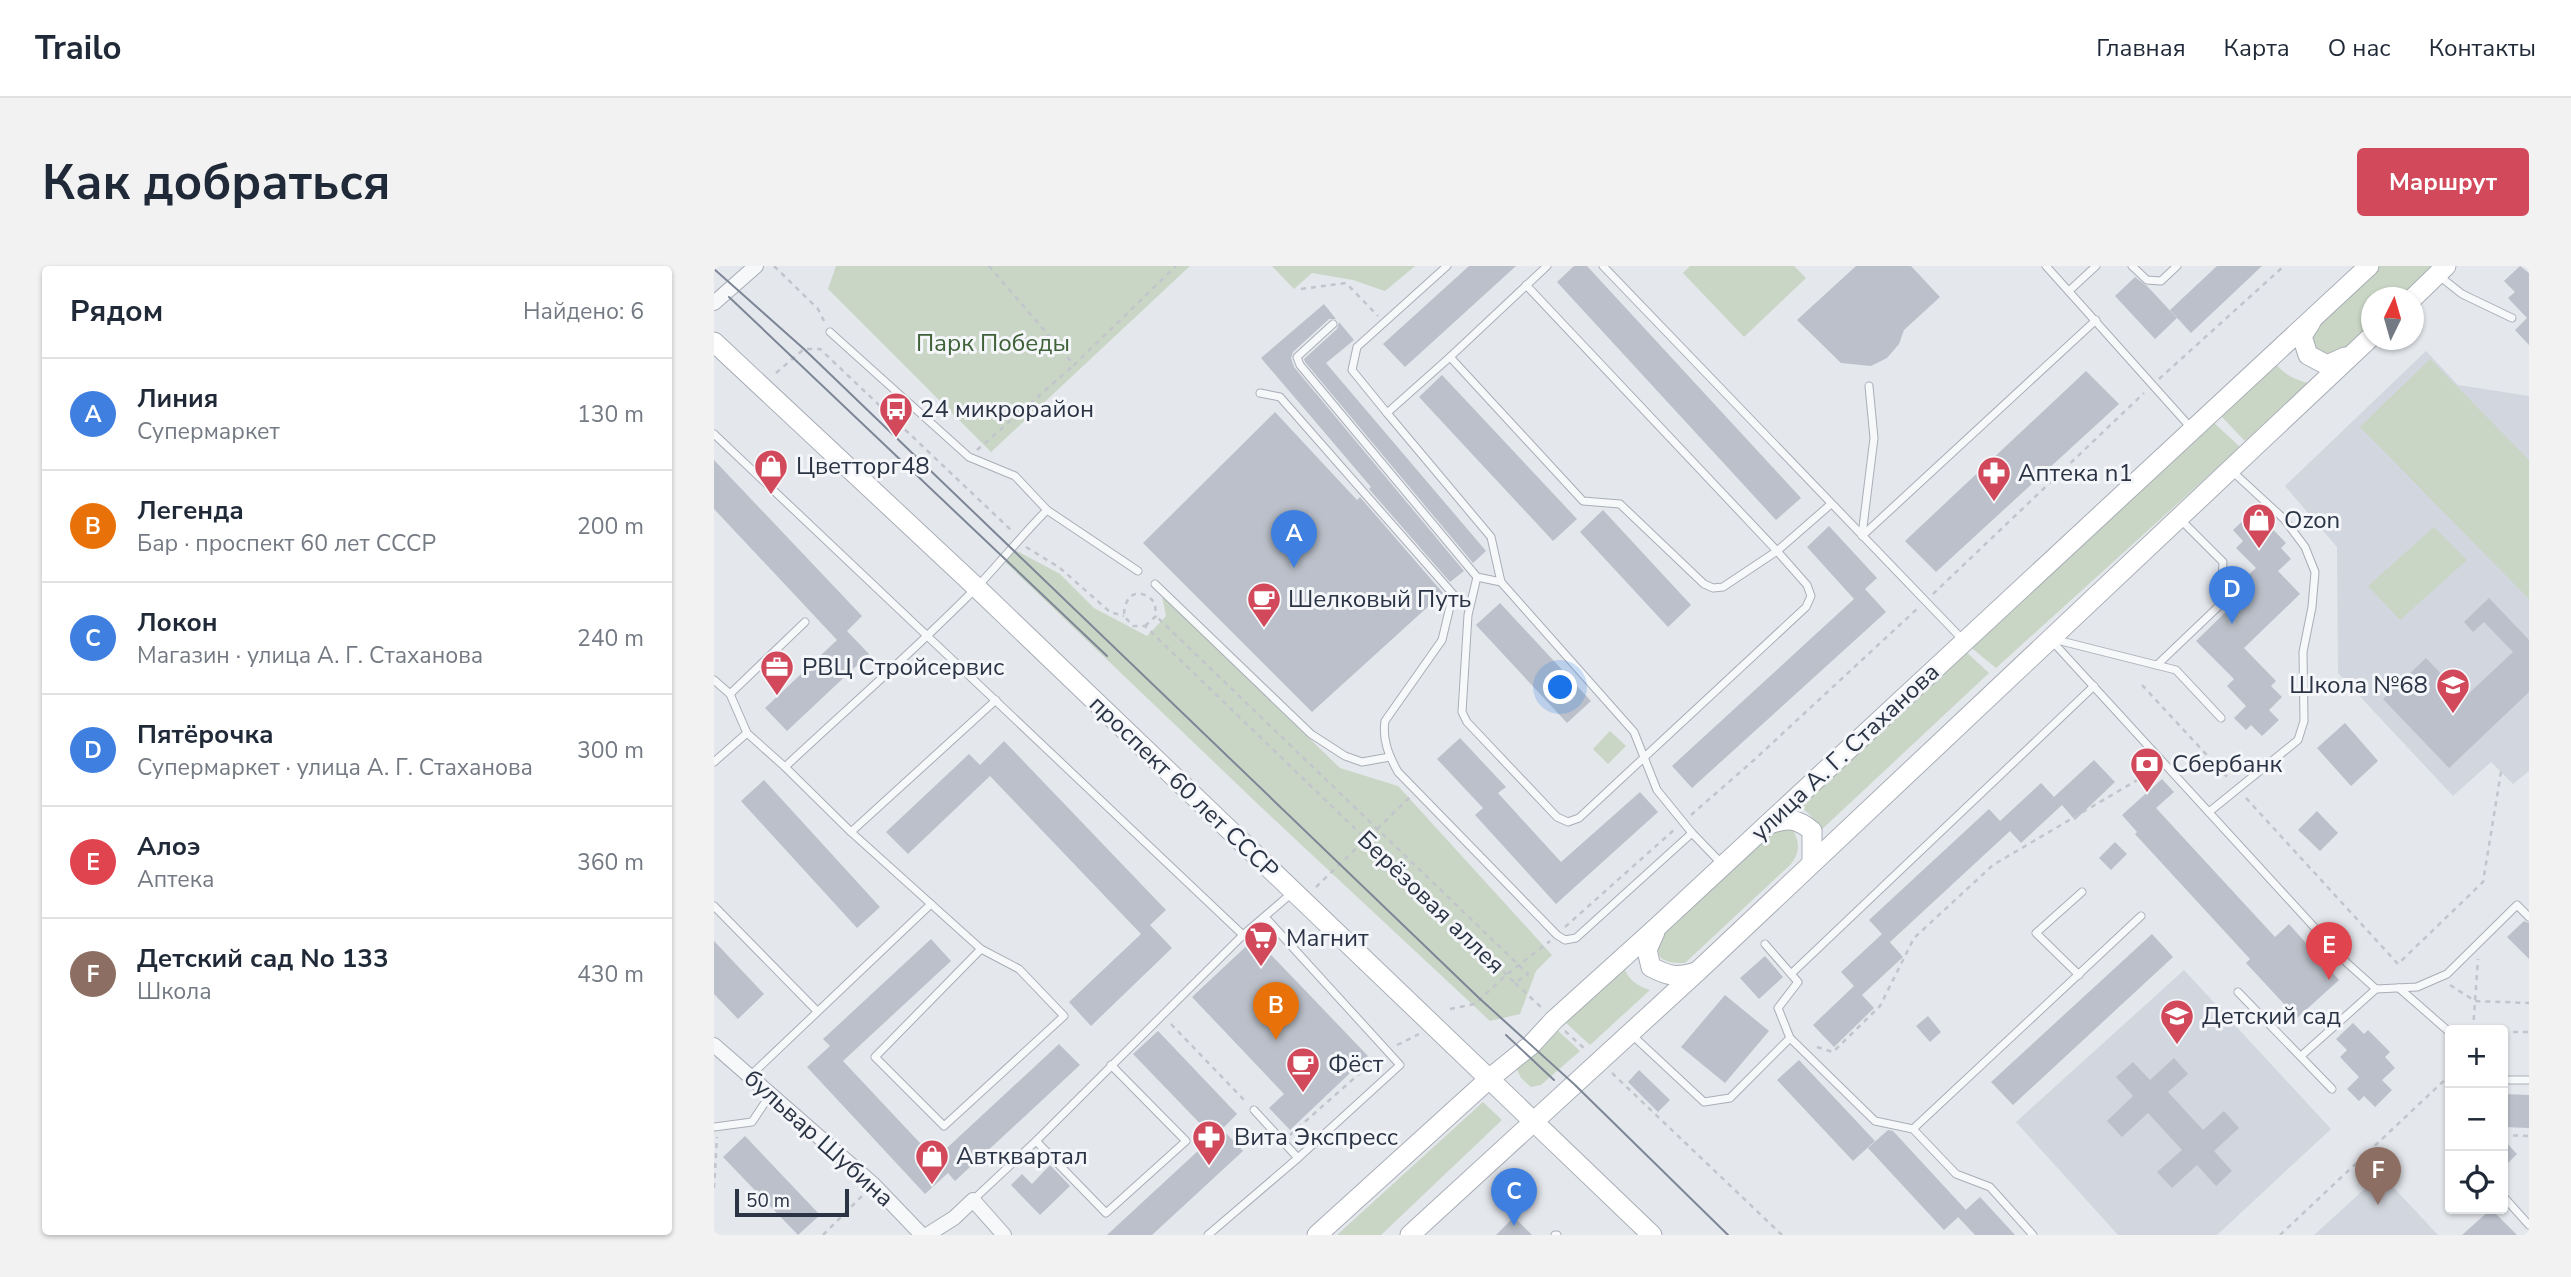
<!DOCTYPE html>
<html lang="ru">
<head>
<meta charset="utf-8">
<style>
	:root { --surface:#fff; --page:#f2f2f3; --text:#1f2937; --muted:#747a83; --line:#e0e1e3; --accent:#d1495b }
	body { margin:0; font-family:"Nunito Sans",sans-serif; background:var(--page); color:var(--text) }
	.controls { position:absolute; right:21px; bottom:21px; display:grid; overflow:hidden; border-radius:7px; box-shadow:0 2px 5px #0004 }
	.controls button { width:63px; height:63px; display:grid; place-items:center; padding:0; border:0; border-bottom:2px solid var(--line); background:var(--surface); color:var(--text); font:35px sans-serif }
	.compass { position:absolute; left:1647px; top:21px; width:63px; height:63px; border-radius:50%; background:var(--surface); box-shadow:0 2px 5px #0004; rotate:5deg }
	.scale { position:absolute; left:21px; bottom:18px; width:114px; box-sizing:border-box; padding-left:7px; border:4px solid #2b3445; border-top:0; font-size:19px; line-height:24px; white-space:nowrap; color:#2b3445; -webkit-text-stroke:5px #f4f6f9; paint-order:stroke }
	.you { position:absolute; left:847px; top:422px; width:24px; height:24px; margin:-18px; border:5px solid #fff; border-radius:50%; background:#1a73e8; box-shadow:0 0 0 10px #1a73e833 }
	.badge { display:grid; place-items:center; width:46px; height:46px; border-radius:50%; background:var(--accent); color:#fff; font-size:23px; font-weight:700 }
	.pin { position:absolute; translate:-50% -58px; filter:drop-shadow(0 2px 4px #0008) }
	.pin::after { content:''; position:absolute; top:37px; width:24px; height:21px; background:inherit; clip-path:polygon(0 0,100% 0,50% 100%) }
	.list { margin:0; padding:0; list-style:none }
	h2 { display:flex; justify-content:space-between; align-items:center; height:91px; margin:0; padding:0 28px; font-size:30px }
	h2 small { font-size:23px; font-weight:400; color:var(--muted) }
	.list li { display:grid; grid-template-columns:46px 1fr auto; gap:21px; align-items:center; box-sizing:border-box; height:112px; padding:0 28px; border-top:2px solid var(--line) }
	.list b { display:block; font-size:26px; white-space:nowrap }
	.list p { margin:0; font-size:23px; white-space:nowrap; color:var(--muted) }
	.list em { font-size:23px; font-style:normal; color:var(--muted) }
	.icon { flex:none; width:38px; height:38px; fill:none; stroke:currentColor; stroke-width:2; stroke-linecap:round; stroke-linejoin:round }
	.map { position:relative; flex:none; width:1815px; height:969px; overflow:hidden; border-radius:7px }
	header { display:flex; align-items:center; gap:42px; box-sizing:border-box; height:98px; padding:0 35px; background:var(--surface); border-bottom:2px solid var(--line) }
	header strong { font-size:33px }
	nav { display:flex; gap:38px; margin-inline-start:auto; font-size:24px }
	.intro { display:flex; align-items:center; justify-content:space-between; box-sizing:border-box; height:168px; padding:0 42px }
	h1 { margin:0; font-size:49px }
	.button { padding:18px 32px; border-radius:7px; background:var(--accent); color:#fff; font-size:24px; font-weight:700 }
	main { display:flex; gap:42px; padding:0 42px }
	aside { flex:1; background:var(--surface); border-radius:7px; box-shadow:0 2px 5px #0004 }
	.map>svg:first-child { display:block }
</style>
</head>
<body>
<header>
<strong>Trailo</strong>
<nav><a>Главная</a><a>Карта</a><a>О нас</a><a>Контакты</a></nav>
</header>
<div class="intro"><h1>Как добраться</h1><a class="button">Маршрут</a></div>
<main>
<aside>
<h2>Рядом<small>Найдено: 6</small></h2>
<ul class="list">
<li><span class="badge" style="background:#3f7fe0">A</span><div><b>Линия</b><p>Супермаркет</p></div><em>130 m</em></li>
<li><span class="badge" style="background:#e8710a">B</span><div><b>Легенда</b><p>Бар · проспект 60 лет СССР</p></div><em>200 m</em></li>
<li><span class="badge" style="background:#3f7fe0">C</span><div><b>Локон</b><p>Магазин · улица А. Г. Стаханова</p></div><em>240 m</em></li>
<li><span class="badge" style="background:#3f7fe0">D</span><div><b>Пятёрочка</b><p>Супермаркет · улица А. Г. Стаханова</p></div><em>300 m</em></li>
<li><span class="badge" style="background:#e0444e">E</span><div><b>Алоэ</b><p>Аптека</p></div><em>360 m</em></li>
<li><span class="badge" style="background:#8d6e63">F</span><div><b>Детский сад No 133</b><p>Школа</p></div><em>430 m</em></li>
</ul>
</aside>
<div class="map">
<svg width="1815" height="969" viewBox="0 0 1815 969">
	<rect width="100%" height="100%" fill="#e4e7ec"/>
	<g fill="#d2d6de">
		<polygon points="1712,85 1744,119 1815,130 1815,505 1799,518 1777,496 1739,530 1624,407 1623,281 1571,220"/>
		<polygon points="1470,704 1617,863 1503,969 1404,969 1302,856"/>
		<polygon points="1667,908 1724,969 1600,969"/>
	</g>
	<g fill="#c9d6c5">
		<polygon points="122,0 476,0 277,186 114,23"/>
		<polygon points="558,0 701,0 671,25 639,14 598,7 580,23"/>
		<polygon points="976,0 1080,0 1092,12 1030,71 969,7"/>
		<path d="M1665 0H1720L1686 31 1658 32 1657 58C1641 74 1609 109 1595 72L1613 48Z"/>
		<polygon points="1716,93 1815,194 1815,333 1646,161"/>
		<path d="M1560 96C1570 108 1579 113 1594 117L1531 175 1505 148Z"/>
		<polygon points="1497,154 1526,181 1282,402 1254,379"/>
		<polygon points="1720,261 1753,294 1686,354 1654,320"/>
		<polygon points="301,284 346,308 380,342 433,370 452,350 448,330 626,502 684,520 838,689 822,705 806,748 776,755 548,542 289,294"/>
		<path d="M1250 384 1275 407 1105 566C1100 551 1094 544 1079 539Z"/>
		<polygon points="896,465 912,480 894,498 879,483"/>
		<path d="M1077 561C1086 575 1087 586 1076 599L971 697C943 697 940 690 948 665L1053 564Z"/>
		<path d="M910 699C912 713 924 720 936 724L876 779 849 754Z"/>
		<polygon points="840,761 866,785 827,819 817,821 807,812 801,800"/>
		<polygon points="769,836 788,854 667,969 623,969"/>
	</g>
	<g fill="#bbc0ca">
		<polygon points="755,0 802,0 691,101 669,78"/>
		<polygon points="860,0 873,0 1087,232 1062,254 843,16"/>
		<polygon points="1142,0 1197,0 1226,31 1190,64 1185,78 1173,92 1157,100 1127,97 1083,54"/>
		<polygon points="1503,0 1548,0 1477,67 1456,44"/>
		<polygon points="1806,0 1815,7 1815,79 1801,64 1813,52 1794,32 1801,26 1790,15"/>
		<polygon points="1421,11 1433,20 1463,52 1441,73 1401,30"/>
		<polygon points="610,38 622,53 615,53 579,86 577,92 580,101 750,305 736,316 655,223 657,221 547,92"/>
		<polygon points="625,56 640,74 612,97 772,285 759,297 591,96 590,93 623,63"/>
		<polygon points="1372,105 1405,138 1222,306 1191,275"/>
		<polygon points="728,109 863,253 839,275 705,131"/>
		<polygon points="561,146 643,234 646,231 729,327 598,446 429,277"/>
		<polygon points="0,194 148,350 133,365 155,388 73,465 51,442 123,374 0,243"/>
		<polygon points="889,244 977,339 954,361 866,266"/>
		<polygon points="1536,248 1546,258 1550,254 1572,277 1567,282 1577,293 1564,305 1586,328 1530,382 1562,415 1557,420 1568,431 1555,444 1565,454 1548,470 1537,459 1532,464 1520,452 1532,440 1513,420 1520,413 1482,375 1537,321 1530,313 1542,302 1522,282 1529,275 1519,264"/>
		<polygon points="1115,260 1163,312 1151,323 1172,346 978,522 958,500 1140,333 1093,281"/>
		<polygon points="1775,332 1815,374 1815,426 1735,502 1669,433 1712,392 1750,432 1799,386 1770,356 1759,366 1750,356"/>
		<polygon points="786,337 877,435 853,457 762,359"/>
		<polygon points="1631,457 1664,495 1637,520 1603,482"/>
		<polygon points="746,472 792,521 784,527 847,596 926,526 944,546 842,638 761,549 769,542 723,493"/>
		<polygon points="290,475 452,644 436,659 458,682 377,760 355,736 427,668 276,510 194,588 172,566 255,488 266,499"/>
		<polygon points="1380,494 1401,516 1361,554 1348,539 1307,577 1296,565 1176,676 1173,673 1189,691 1148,729 1160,742 1120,781 1099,759 1140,720 1127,706 1168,668 1155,654 1275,543 1286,555 1327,517 1340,531"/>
		<polygon points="1448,513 1460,526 1442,542 1561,671 1575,658 1625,714 1583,752 1532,697 1536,693 1421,568 1423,566 1408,549"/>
		<polygon points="50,514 166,641 143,662 27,535"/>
		<polygon points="1603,545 1624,567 1606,585 1584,564"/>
		<polygon points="1401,576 1413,588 1397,604 1385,592"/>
		<polygon points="1810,655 1815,657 1815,693 1793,671"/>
		<polygon points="1438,668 1459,691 1299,839 1277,816"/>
		<polygon points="541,672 654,790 576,864 555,842 570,828 478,731"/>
		<polygon points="217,673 237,695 129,795 221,893 345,778 366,799 241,915 234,907 211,928 93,801 116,780 109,773"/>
		<polygon points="0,675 50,728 24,753 0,728"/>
		<polygon points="1051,690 1069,711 1045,733 1026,712"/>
		<polygon points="1011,729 1055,765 1011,817 967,781"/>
		<polygon points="1214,750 1227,766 1216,776 1202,760"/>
		<polygon points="1639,757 1650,768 1654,764 1676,786 1671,791 1681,802 1668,814 1678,824 1661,841 1650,830 1645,835 1633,823 1645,811 1626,791 1633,784 1622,773"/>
		<polygon points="444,765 523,848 508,863 529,885 438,969 393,969 499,871 419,788"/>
		<polygon points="1460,792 1474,808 1454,826 1489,864 1510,845 1525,862 1500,885 1518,905 1502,920 1483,899 1458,922 1443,906 1468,884 1434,847 1408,871 1393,855 1419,830 1402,811 1419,796 1436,814"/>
		<polygon points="1085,794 1161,875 1139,895 1063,814"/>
		<polygon points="925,804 956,834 944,846 914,816"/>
		<polygon points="1789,828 1815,829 1815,862 1789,861"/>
		<polygon points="1174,864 1179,865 1252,944 1230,964 1154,882"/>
		<polygon points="31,870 106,949 84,969 9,891"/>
		<polygon points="1789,873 1803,888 1789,902"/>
		<polygon points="336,899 356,920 326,949 297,919 308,908 318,918"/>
		<polygon points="1266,931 1301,969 1261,969 1244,951"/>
		<polygon points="1777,943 1803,969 1748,969"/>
		<polygon points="800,951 818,969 782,969"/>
	</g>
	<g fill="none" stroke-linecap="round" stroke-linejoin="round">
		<g stroke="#a9aeb7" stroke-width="9">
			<g id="lane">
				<polyline points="889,0 1250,375"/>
				<polyline points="1332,0 1478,163"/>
				<polyline points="1418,0 1433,14 1447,15 1463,0"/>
				<polyline points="1724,9 1748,28 1798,52"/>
				<polyline points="1356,24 1382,0"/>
				<polyline points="619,58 583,91 586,99 763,311 787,316"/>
				<polyline points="116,66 255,191 301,210 333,244"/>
				<polyline points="736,91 833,0"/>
				<path d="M546 127 566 131 739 328 728 374 671 455C668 474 675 490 684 506L843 669 851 674 862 672 978 567 1007 597"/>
				<polyline points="673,147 638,104 643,81 733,0"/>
				<polyline points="0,168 529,669"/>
				<polyline points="1148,269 1160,172 1155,120"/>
				<polyline points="1148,270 1382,54"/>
				<polyline points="763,311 754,349 748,446 753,456 843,551 854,556 865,552 1092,341 1097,330 1093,319 1063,285 812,19"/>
				<polyline points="441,318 597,468 631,490 648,496 676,491"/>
				<polyline points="1339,373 1462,404 1507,452"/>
				<polyline points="1338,375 1633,697 1662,723 1703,721 1733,708 1803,639 1815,651"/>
				<polyline points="1443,399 1507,338 1509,296 1467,254"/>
				<path d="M0 414 16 428 33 467 71 501C134 442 200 385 260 324 285 298 307 270 333 244L424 305"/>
				<polyline points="16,428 91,356"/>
				<polyline points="0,496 33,467"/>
				<polyline points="1495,546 1584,474 1590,455 1589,386 1598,341 1601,306 1591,281 1570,253 1519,206"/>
				<polyline points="137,566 282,434"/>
				<polyline points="978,567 943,524 920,466 787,316 777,271 673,147 736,91 869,235 906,238 990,318 999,322 1009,321 1063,285 1117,238"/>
				<polyline points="217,638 267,683 161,791 230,860 350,750 305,703 267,683"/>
				<polyline points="0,640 103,745"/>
				<polyline points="1051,678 1084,716 1064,742 1076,772"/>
				<polyline points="1077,708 1380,420"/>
				<polyline points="1365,709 1322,667 1368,626"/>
				<polyline points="1685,722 1733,764"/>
				<polyline points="1524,726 1618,823"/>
				<polyline points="917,768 990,836 1016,832 1076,772 1161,855 1199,863 1242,908 1276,921 1319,969"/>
				<polyline points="1587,790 1662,723"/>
				<polyline points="37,809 217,638 137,566 71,501"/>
				<polyline points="1789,814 1815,814"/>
				<polyline points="540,844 584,892 686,799 551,651"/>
				<polyline points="0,861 38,856 56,829"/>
				<polyline points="1199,863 1427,650"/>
				<polyline points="322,875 392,947 472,875 397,799"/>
				<polyline points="1789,930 1815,959"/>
				<polyline points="259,934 322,875 529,669 579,626"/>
				<polyline points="494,969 584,892"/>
				<polyline points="841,969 843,969"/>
			</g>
		</g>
		<g stroke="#a9aeb7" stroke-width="16">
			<g id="street">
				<polyline points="0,37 42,0"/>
				<polyline points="0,779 160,919 208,969"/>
				<polyline points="213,969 240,952 259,934 290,969"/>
			</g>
		</g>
		<g stroke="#a9aeb7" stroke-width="21">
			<g id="secondary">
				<polyline points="1699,32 1732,0"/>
				<polyline points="1597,56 1588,70 1594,89 1613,99 1631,91"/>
				<polyline points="0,76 262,321 938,969"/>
				<path d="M1053 559C1072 552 1082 551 1098 565V597"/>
				<path d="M941 666 933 684 937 701C954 710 963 712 982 706"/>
				<polyline points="603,969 775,813 817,779 840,754 943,661 1655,0"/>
				<polyline points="696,969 984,705 1658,70"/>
			</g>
		</g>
		<g stroke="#c2c5cb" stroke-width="2.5" stroke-dasharray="5 5" stroke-linecap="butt">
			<polyline points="60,0 104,43 111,57"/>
			<polyline points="275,0 360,99 462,0"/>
			<polyline points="587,23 632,17 664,50"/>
			<polyline points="62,107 90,83 106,83 298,265"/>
			<polyline points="1445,113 1570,0"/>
			<polyline points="263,184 360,99"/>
			<polyline points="312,281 346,302 396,346 410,350"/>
			<polyline points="1219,328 1430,127"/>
			<path d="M431 360 442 350 441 337C426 320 410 327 410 350L419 360H431L801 717 814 708 442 350"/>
			<polyline points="1428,419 1516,514"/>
			<polyline points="1532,532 1684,698 1769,616 1787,506"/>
			<polyline points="977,549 1040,494 1204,342"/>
			<polyline points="663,563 696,531"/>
			<polyline points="602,621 652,573"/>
			<polyline points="851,661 961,563"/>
			<polyline points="801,717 829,743"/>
			<polyline points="1736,719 1761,735 1815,737"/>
			<polyline points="736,743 761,738 792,709 836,675"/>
			<polyline points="457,758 532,836"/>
			<polyline points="1759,764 1764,693"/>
			<polyline points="851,765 872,784"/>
			<polyline points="1789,766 1815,766"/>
			<polyline points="683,779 705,768"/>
			<polyline points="1103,781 1119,786 1166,740 1200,672 1279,599 1442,503"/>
			<polyline points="898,807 1068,969"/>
			<polyline points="576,869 663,792"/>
			<polyline points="1789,869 1815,870"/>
			<polyline points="0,922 3,871"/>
			<polyline points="109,969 149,929"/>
			<polyline points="1566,969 1736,809"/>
		</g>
		<use href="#lane" stroke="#f7f8fa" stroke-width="7"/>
		<use href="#street" stroke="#f7f8fa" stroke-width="14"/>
		<use href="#secondary" stroke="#fff" stroke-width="19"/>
		<g stroke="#7d8696" stroke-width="2">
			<polyline points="0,3 90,83 765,732 860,818 1014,969"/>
			<polyline points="15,31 393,390"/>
			<polyline points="792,769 840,814"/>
		</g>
	</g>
	<defs>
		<g id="bus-pin" transform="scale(1.75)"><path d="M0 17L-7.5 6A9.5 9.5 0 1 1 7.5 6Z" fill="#d1495b" stroke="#f4f6f9"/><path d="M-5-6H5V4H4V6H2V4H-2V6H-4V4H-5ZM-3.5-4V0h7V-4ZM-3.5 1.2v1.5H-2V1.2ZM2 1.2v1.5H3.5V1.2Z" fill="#fff"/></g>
		<g id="shop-pin" transform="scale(1.75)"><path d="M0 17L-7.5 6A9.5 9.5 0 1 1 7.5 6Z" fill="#d1495b" stroke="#f4f6f9"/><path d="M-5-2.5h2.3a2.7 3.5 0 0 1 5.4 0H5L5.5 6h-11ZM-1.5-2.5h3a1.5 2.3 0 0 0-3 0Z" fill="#fff"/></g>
		<g id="pharmacy-pin" transform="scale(1.75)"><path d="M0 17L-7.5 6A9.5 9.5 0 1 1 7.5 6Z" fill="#d1495b" stroke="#f4f6f9"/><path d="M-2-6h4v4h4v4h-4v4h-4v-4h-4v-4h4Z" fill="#fff"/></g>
		<g id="cafe-pin" transform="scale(1.75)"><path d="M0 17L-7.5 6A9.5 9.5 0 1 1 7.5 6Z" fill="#d1495b" stroke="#f4f6f9"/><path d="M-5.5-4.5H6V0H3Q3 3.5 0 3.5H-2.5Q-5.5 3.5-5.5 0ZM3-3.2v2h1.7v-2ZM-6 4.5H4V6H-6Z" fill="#fff"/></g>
		<g id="office-pin" transform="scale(1.75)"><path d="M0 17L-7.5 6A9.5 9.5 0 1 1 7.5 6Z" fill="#d1495b" stroke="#f4f6f9"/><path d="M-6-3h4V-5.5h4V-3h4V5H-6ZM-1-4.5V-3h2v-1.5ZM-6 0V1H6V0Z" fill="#fff"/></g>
		<g id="school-pin" transform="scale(1.75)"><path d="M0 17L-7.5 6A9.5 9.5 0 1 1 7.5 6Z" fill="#d1495b" stroke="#f4f6f9"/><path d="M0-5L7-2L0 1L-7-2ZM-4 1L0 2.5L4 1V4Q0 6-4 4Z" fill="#fff"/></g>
		<g id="bank-pin" transform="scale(1.75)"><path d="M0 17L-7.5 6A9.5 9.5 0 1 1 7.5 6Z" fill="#d1495b" stroke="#f4f6f9"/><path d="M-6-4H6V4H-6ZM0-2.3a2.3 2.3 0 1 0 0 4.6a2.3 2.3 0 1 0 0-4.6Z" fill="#fff"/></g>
		<g id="supermarket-pin" transform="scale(1.75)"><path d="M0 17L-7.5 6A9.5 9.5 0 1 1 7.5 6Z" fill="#d1495b" stroke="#f4f6f9"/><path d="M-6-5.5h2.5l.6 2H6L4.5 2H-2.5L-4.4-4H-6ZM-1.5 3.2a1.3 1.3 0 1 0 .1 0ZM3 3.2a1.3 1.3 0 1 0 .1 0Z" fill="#fff"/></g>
	</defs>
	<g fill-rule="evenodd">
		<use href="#bus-pin" x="182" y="143"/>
		<use href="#shop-pin" x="57" y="200"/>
		<use href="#pharmacy-pin" x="1280" y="207"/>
		<use href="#shop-pin" x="1545" y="254"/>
		<use href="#cafe-pin" x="550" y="333"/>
		<use href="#office-pin" x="63" y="401"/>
		<use href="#school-pin" x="1739" y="419"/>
		<use href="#bank-pin" x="1433" y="498"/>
		<use href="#supermarket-pin" x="547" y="672"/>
		<use href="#school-pin" x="1463" y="750"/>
		<use href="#cafe-pin" x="589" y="798"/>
		<use href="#pharmacy-pin" x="495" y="871"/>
		<use href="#shop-pin" x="218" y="890"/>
	</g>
	<g text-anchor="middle" stroke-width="6" stroke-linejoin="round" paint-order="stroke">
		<g font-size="24" fill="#3f6138" stroke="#f4f6f9">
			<text x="279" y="85">Парк Победы</text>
		</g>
		<g font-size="24" fill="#2b3445" stroke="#f4f6f9" text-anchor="start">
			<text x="206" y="151">24 микрорайон</text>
			<text x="82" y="208">Цветторг48</text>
			<text x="1304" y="215">Аптека n1</text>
			<text x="1570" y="262">Ozon</text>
			<text x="574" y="341">Шелковый Путь</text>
			<text x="88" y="409">РВЦ Стройсервис</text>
			<text x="1714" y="427" text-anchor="end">Школа №68</text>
			<text x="1458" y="506">Сбербанк</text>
			<text x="572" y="680">Магнит</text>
			<text x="1488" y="758">Детский сад</text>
			<text x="614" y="806">Фёст</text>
			<text x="520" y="879">Вита Экспресс</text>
			<text x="242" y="898">Автквартал</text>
		</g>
		<g font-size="24" fill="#2b3445" stroke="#f4f6f9">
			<text transform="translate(1131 486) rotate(-43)" y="8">улица А. Г. Стаханова</text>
			<text transform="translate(470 521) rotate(44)" y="8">проспект 60 лет СССР</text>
			<text transform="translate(717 636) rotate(44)" y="8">Берёзовая аллея</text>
			<text transform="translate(105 872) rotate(42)" y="8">бульвар Шубина</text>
		</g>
	</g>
</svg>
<div class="controls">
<button>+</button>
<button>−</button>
<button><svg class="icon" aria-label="locate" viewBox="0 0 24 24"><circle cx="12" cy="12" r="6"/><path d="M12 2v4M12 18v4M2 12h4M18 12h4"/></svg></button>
</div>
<svg class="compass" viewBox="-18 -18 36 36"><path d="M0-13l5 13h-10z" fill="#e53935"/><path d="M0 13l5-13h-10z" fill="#747a83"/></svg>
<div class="scale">50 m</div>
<div class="you"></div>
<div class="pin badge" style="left:580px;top:302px;background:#3f7fe0">A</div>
<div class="pin badge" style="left:562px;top:774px;background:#e8710a">B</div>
<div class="pin badge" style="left:800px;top:960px;background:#3f7fe0">C</div>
<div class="pin badge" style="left:1518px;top:358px;background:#3f7fe0">D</div>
<div class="pin badge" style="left:1615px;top:714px;background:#e0444e">E</div>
<div class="pin badge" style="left:1664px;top:939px;background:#8d6e63">F</div>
</div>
</main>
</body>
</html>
